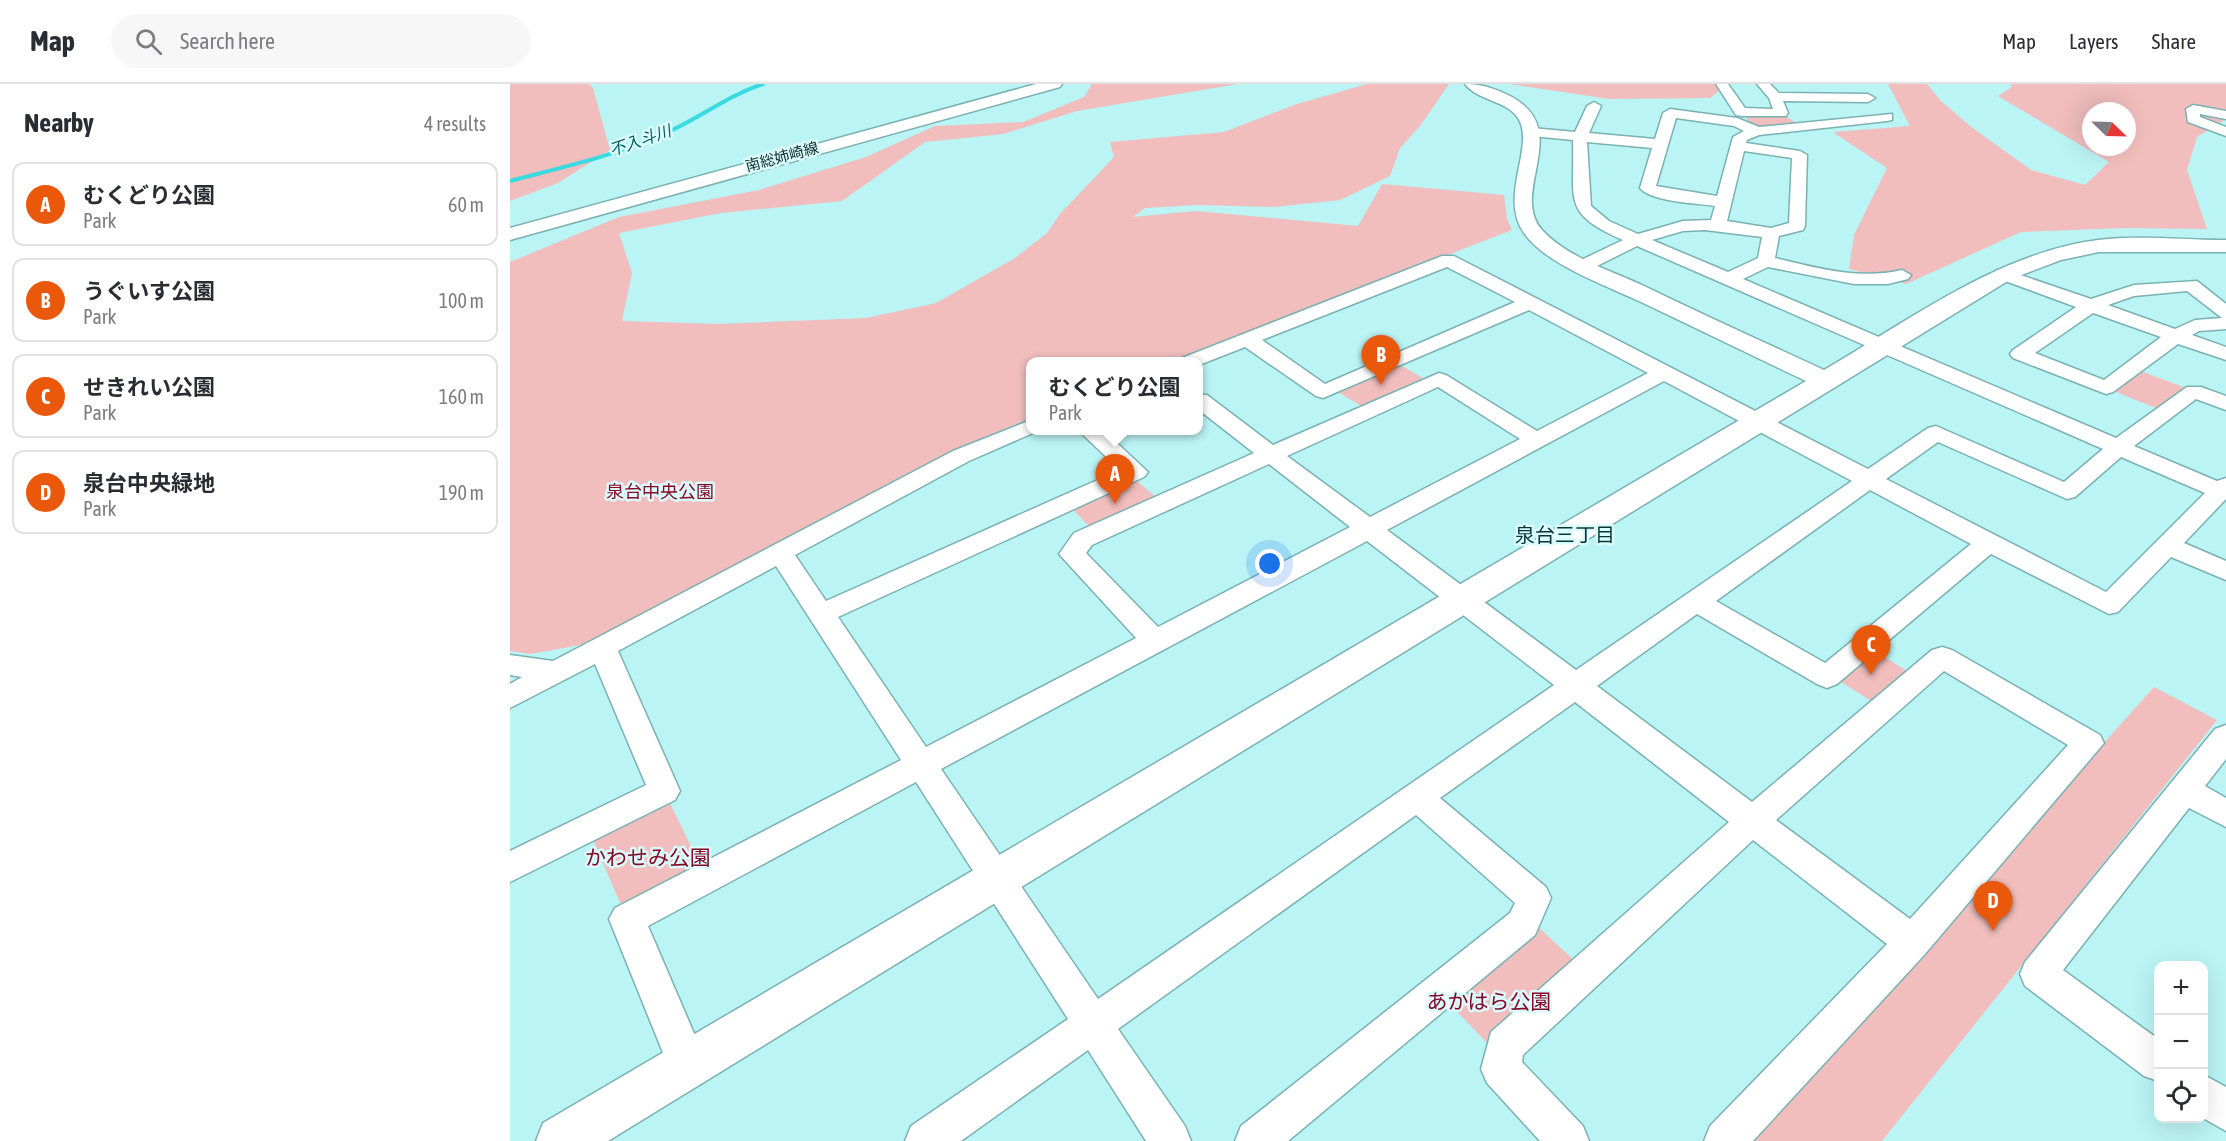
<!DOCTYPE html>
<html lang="en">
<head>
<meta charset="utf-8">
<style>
	:root { --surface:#fff; --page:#f7f7f7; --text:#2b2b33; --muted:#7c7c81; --line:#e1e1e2; --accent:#ea580c }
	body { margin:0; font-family:"Asap Condensed","Noto Sans JP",sans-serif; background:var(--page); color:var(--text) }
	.controls { position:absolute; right:18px; bottom:18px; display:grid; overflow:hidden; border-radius:12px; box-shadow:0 6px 24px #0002 }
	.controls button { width:54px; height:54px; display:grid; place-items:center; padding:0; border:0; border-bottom:2px solid var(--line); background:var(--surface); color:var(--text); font:30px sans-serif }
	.compass { position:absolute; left:1572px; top:18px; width:54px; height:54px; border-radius:50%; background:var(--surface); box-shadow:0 6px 24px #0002; rotate:113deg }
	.you { position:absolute; left:760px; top:480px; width:21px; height:21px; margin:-15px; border:4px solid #fff; border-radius:50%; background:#1a73e8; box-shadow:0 0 0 9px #1a73e833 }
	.badge { display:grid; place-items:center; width:39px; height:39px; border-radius:50%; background:var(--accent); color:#fff; font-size:20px; font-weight:700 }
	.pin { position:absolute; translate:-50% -50px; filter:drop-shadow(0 2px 3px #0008) }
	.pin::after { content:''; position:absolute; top:32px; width:21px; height:18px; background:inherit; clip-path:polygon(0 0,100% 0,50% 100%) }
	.popup { position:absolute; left:516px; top:273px; width:177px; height:78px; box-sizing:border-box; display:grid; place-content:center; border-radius:12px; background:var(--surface); filter:drop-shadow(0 2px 4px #0005); font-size:20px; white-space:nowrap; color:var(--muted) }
	.popup b { font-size:22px; color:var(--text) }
	.popup::after { content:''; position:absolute; left:50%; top:100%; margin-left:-12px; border:12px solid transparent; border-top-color:var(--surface) }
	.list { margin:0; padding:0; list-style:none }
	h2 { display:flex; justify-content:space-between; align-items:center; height:78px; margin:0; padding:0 24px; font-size:26px }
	h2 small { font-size:20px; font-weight:400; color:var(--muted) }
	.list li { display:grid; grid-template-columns:39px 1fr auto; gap:18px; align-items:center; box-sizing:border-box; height:84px; margin:0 12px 12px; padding:0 12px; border:2px solid var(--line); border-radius:12px }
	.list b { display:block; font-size:22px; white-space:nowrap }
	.list p { margin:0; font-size:20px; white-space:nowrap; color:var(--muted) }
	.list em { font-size:20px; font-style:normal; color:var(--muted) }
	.icon { flex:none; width:33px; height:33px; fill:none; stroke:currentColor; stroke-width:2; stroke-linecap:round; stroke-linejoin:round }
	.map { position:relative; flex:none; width:1716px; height:1057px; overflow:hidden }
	header { display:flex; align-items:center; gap:36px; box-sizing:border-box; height:84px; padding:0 30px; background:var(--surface); border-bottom:2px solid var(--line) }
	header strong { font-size:28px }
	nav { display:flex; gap:33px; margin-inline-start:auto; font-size:21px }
	.search { width:420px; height:54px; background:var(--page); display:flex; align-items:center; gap:15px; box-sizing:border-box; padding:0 21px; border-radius:33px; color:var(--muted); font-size:22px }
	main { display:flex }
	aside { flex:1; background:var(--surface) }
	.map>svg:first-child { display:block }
</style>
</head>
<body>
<header>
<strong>Map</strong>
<div class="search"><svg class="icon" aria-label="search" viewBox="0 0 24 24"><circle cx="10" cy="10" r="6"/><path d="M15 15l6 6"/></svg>Search here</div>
<nav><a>Map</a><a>Layers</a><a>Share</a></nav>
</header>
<main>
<aside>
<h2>Nearby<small>4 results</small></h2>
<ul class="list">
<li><span class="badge">A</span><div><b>むくどり公園</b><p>Park</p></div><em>60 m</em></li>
<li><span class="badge">B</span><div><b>うぐいす公園</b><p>Park</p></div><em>100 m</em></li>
<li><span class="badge">C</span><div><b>せきれい公園</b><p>Park</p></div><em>160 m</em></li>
<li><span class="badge">D</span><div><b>泉台中央緑地</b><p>Park</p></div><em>190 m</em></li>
</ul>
</aside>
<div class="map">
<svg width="1716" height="1057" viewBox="0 0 1716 1057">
	<rect width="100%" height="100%" fill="#bbf4f5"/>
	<g fill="#f1bdbd" fill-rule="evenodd">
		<polygon points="0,0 79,0 83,4 100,66 48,99 0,117"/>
		<polygon points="582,0 728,0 567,27 493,50 415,58 332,117 211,129 109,149 122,189 112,237 208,240 356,234 426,219 505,174 537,149 550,130 604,73 600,58 714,48 787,20 857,0 939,0 910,42 890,64 880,92 830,116 764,123 687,121 635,124 623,133 686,127 848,142 872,100 994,111 997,135 1002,146 665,277 521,278 521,334 473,354 377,402 92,557 20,570 0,567 0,178 109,133 249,106 356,73 425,42 513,38 574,13"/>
		<polygon points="999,0 1218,0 1200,14 1099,15"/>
		<path d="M1378 0H1417L1431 17 1460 42 1521 86 1575 101 1599 78 1488 12 1502 3 1500 0H1716V35L1687 53 1677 86 1697 145 1616 144 1511 148 1396 200 1339 185 1344 151 1377 84 1323 48 1400 42ZM1581 27H1617V63H1581Z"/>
		<polygon points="1231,28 1271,29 1291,42 1247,47"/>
		<polygon points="890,281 913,294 851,322 828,308"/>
		<polygon points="1623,284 1684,307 1656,328 1596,304"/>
		<polygon points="627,397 648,415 582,445 562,425"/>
		<polygon points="1360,564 1397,587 1363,618 1325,594"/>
		<polygon points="1644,603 1707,636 1372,1057 1237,1057"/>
		<polygon points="154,707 196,793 117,835 78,744"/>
		<polygon points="1026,841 1067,879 977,959 936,916"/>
	</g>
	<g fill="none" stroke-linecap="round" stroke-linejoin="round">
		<path stroke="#39dbe1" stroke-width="4" d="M0 97C53 83 108 71 158 48 191 33 219 11 253 0"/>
		<g stroke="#7ab1b2" stroke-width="3">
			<g id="minor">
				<polygon points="1206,0 1218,0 1235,24 1263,25 1259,14 1247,0 1260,0 1269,9 1358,10 1365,14 1358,18 1273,17 1278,29 1276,32 1231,32 1226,31"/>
				<path d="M1084 18 1091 22 1079 49 1145 55 1153 29 1160 25 1227 34 1249 43 1382 30V36L1377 37 1249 51 1237 56 1236 59 1290 67 1297 71 1295 142 1293 146 1269 152 1265 174C1307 184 1349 196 1392 186L1401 191 1398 195 1378 200H1344L1258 183 1233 195 1606 354 1677 303H1691L1716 312V326L1686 315 1624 362 1707 397 1716 394V415L1674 459 1716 477V496L1661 473 1608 528 1599 530 1481 470 1327 600 1317 604 1307 600 1187 530 1087 602 1242 718 1422 566 1432 563 1442 566 1590 651 1594 659 1415 870 1243 1057H1194L1200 1042 1377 860 1243 756 1013 971 1012 978 1073 1042 1079 1057H1030L977 999 971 985 981 948 1219 738 1065 618 930 714 1036 803 1041 814 1025 851 778 1057H725L731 1042 1000 829 1005 819 906 731 608 945 675 1042 681 1057H636L578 966 451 1057H395L401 1042 558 935 406 698 138 842 198 982 192 996 178 1002 164 996 99 835 105 824 391 676 266 482 108 567 170 707 165 716 0 798V767L136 701 85 580 0 624V600L12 593 0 591V571L43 577 443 367 521 336V346H530L459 377 285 471 316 517 610 386 568 346H593L638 388 634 393 328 533 416 663 626 554 549 470 564 449 744 369 689 326V310L697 311 763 361 929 289 936 291 1027 347 1138 289 1019 226 813 314 806 312 735 263 689 281V278H669L672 274 932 172H944L1358 385 1418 344 1426 342 1554 398 1593 365 1127 162 1079 186H1067L1064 182 1067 178 1113 156C1051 129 1065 117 1063 56L1022 52 1015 48 1022 44 1065 48 1077 22ZM1166 34 1224 42 1234 47 1223 53 1207 112 1146 102ZM1077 58 1142 64 1130 104C1141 118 1187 119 1205 122L1201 136 1173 137 1128 150 1099 137 1081 122ZM1234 67 1282 74 1279 139 1261 144 1217 137ZM1195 146 1252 153 1248 174 1218 188 1142 156 1173 147ZM937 183 1005 218 815 300 752 256ZM1154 297 1342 397 1066 586 877 446ZM928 303 1010 355 860 433 777 372ZM1428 358 1557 415 1565 413 1611 373 1695 409 1596 508 1376 395ZM759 380 840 443 648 543 576 469 582 461ZM1360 406 1461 460 1315 579 1206 517ZM857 457 1044 601 588 915 431 685ZM1434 587 1558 661 1400 835 1266 736Z"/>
				<polygon points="1683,21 1716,27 1716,35 1690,30 1690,33 1716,43 1716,52 1678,38 1676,25"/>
				<path d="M1493 185 1581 215 1624 201 1687 197 1716 220V245L1689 247 1682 251 1716 263V276L1668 260 1603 308 1596 310 1503 274 1500 270 1503 266 1566 223 1487 194 1484 190 1487 186ZM1677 207 1712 234 1685 236 1665 245 1598 221 1624 212ZM1583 229 1651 253 1594 296 1525 269Z"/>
				<polygon points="1716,641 1716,675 1695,702 1716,714 1716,743 1679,724 1553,886 1648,955 1648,997 1634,992 1515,902 1510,890 1515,878 1705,645"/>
				<polygon points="1694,991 1716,1003 1716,1047 1693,1034"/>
			</g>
		</g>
		<g stroke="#7ab1b2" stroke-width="3">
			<path id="tertiary" d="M955 0C972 0 983 4 998 11 1066 44 998 108 1032 146 1057 173 1099 186 1132 201 1192 230 1253 258 1314 286 1398 237 1490 168 1588 156 1628 151 1675 156 1716 156V168H1589L1551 176 1501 195 98 1057H26L33 1039 1296 297C1241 271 1186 244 1131 218 1097 202 1035 180 1014 149 988 112 1026 62 1008 34 996 16 968 17 955 0Z"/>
		</g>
		<g stroke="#7ab1b2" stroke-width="3">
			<polygon id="secondary" points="526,0 552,0 550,3 0,156 0,144"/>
		</g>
		<use href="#minor" fill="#fff" fill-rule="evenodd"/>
		<use href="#tertiary" fill="#fff" fill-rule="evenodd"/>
		<use href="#secondary" fill="#fff" fill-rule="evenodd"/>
	</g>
	<g text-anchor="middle" stroke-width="5" stroke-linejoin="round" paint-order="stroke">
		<g font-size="15" fill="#112828" stroke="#dbfcfd">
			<text transform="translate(272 73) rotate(-15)" y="5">南総姉崎線</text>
		</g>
		<g font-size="16" font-style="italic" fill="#006063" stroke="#dbfcfd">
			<text transform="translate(130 56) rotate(-19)" y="6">不入斗川</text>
		</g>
		<g font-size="18" fill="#850a25" stroke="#dbfcfd">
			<text x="150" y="414">泉台中央公園</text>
		</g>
		<g font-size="20" fill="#083436" stroke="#dbfcfd">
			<text x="1055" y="458">泉台三丁目</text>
		</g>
		<g font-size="21" fill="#850a25" stroke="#dbfcfd">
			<text x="138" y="781">かわせみ公園</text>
			<text x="979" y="925">あかはら公園</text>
		</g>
	</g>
</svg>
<div class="controls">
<button>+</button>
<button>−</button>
<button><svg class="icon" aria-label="locate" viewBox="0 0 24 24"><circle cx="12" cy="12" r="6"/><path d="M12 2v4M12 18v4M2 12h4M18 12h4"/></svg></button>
</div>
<svg class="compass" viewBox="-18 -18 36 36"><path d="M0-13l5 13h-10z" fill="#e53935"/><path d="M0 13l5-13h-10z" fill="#7c7c81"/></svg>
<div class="you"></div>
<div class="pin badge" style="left:605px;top:420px">A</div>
<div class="popup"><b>むくどり公園</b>Park</div>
<div class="pin badge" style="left:871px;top:301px">B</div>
<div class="pin badge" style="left:1361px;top:591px">C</div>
<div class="pin badge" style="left:1483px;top:847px">D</div>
</div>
</main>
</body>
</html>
